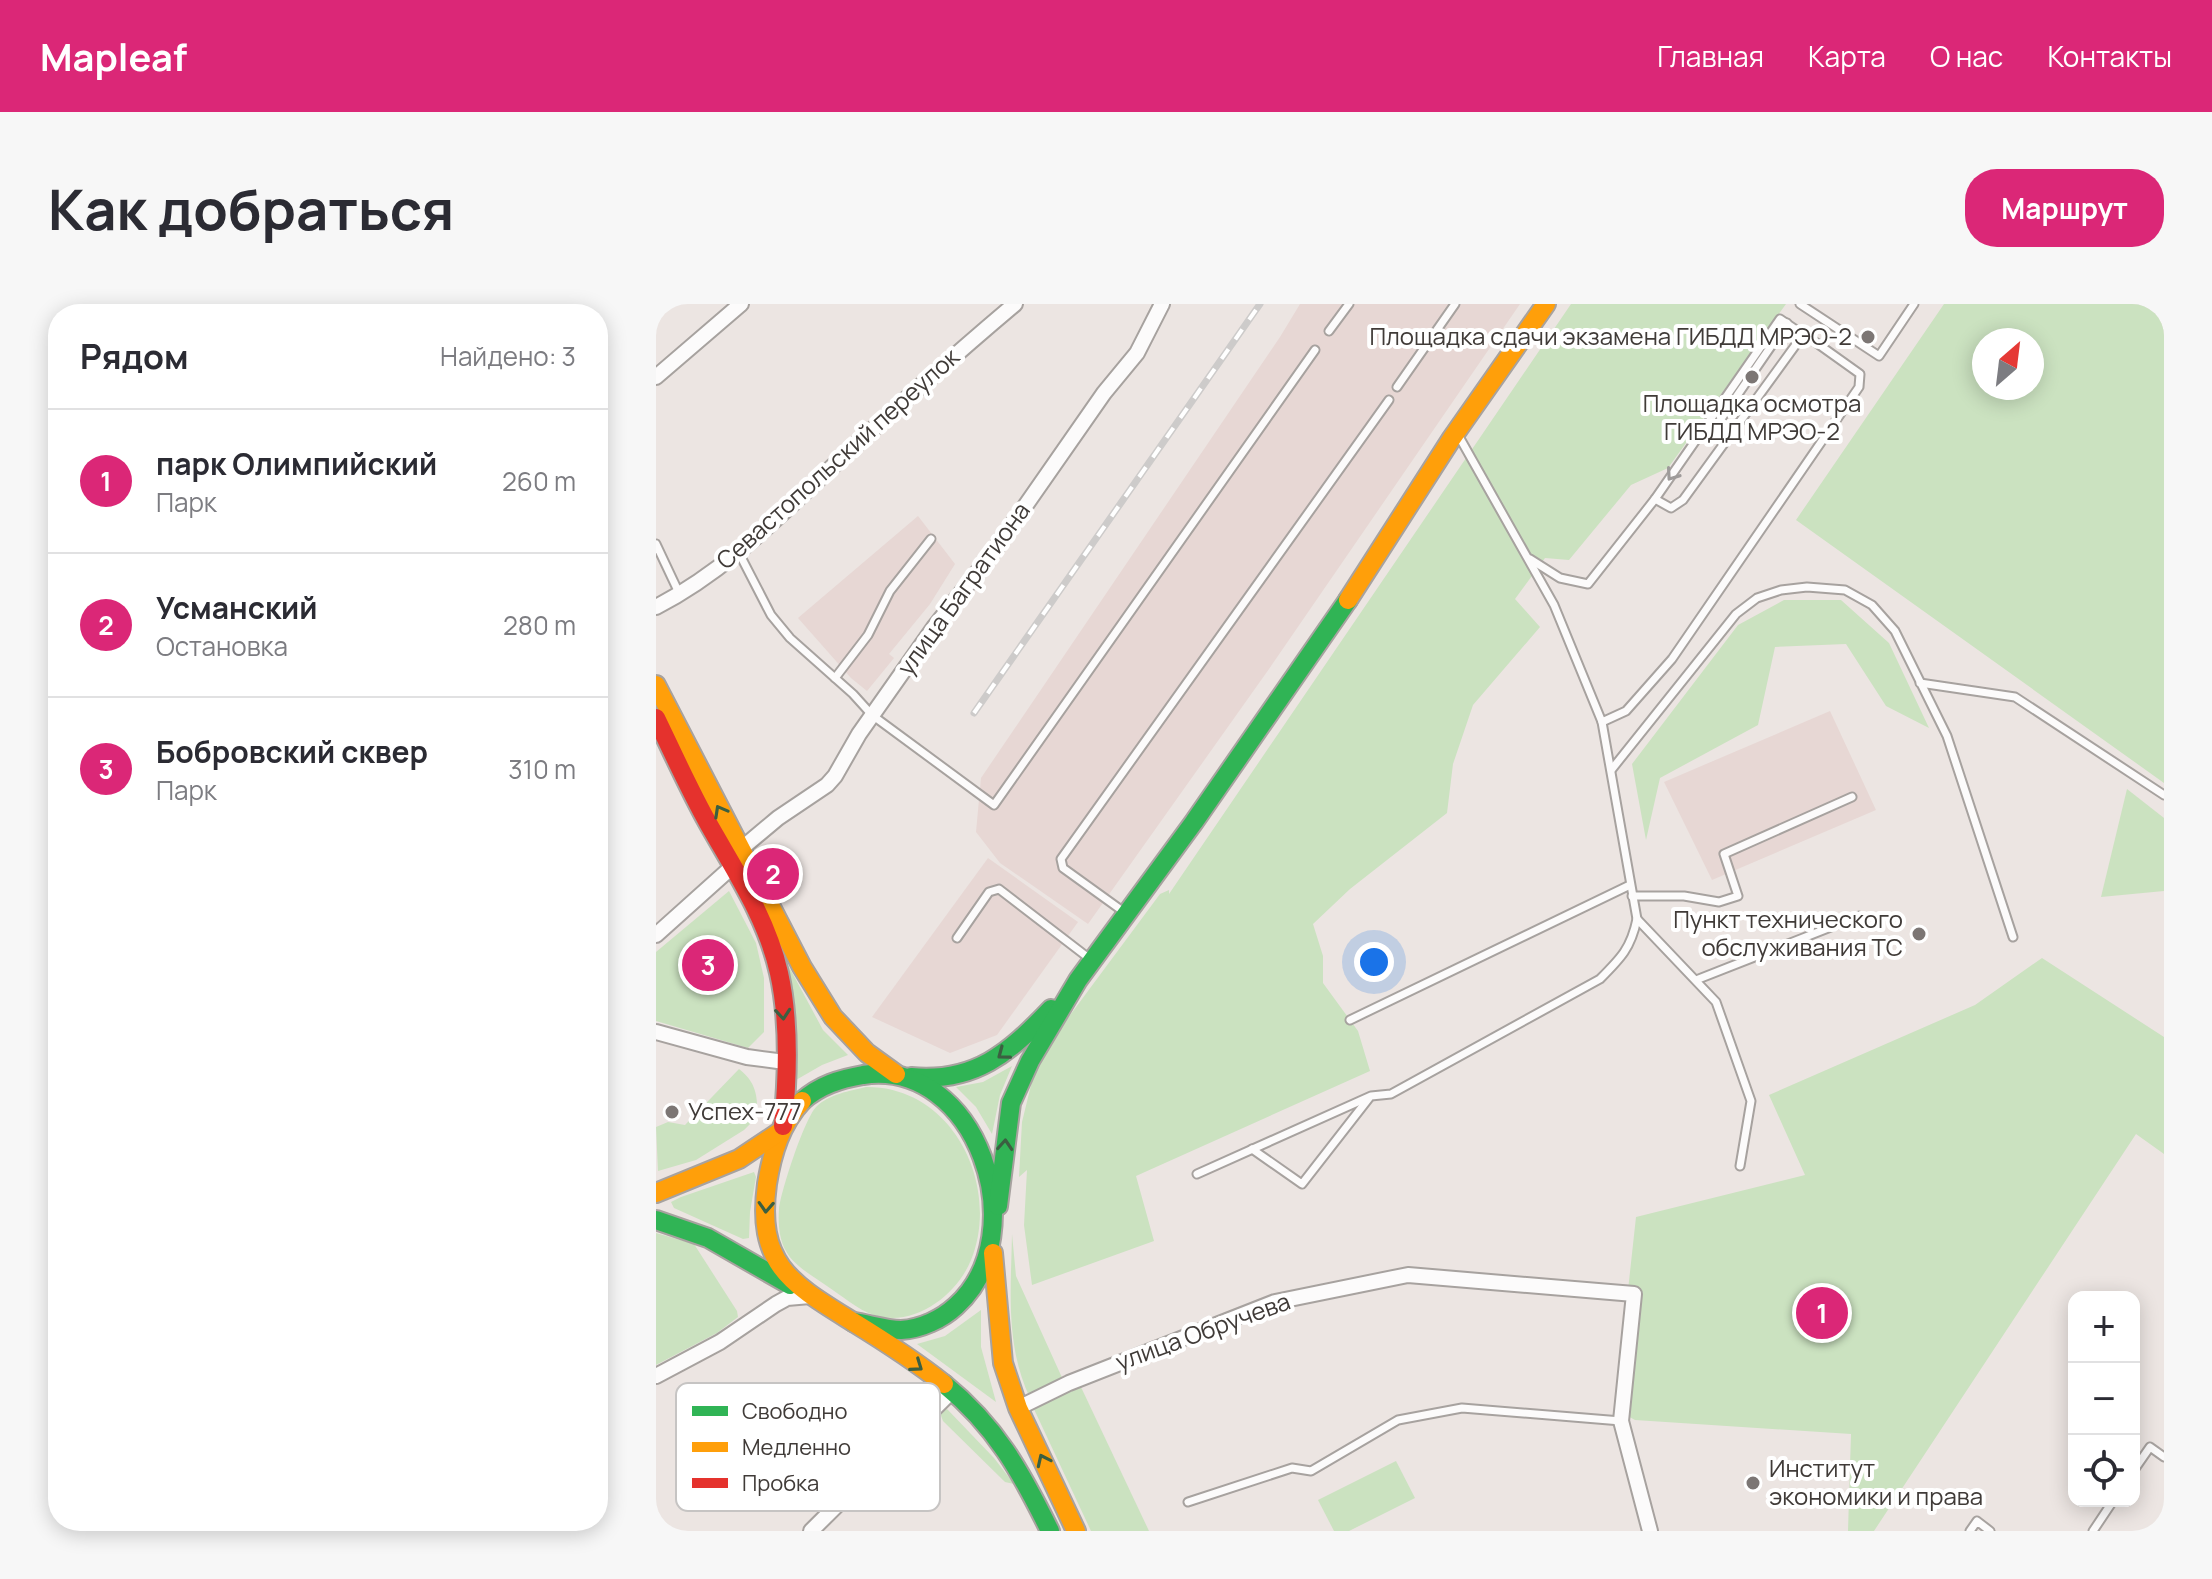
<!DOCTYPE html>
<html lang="ru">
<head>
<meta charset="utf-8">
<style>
	:root { --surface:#fff; --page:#f7f7f7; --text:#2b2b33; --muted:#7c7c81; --line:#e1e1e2; --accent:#db2777 }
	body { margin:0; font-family:Manrope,sans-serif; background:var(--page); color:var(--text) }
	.controls { position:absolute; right:24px; bottom:24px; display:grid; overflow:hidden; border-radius:16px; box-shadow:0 4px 20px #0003 }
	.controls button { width:72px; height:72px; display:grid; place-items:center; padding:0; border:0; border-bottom:2px solid var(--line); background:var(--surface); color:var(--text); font:40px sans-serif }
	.compass { position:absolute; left:1316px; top:24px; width:72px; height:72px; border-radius:50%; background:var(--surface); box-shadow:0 4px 20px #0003; rotate:28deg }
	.you { position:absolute; left:718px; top:658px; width:28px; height:28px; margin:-20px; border:6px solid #fff; border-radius:50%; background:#1a73e8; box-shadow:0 0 0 12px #1a73e833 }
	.badge { display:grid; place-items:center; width:52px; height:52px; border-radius:50%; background:var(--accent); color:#fff; font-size:26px; font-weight:700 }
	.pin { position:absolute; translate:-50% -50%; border:4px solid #fff; box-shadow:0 2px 8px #0006 }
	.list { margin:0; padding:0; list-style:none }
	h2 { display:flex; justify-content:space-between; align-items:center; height:104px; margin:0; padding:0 32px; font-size:34px }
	h2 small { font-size:26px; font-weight:400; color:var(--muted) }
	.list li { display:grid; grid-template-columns:52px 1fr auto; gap:24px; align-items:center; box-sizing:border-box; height:144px; padding:0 32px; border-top:2px solid var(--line) }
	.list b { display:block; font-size:30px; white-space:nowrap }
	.list p { margin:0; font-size:26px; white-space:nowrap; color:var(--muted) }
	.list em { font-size:26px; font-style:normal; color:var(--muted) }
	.icon { flex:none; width:44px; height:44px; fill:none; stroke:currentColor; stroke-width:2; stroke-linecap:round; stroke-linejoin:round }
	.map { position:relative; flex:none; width:1508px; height:1227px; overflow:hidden; border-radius:32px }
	header { display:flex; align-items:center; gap:48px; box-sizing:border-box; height:112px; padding:0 40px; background:var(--accent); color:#fff }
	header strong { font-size:38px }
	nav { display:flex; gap:44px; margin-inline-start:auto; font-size:28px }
	.intro { display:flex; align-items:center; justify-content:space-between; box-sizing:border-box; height:192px; padding:0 48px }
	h1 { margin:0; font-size:56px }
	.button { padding:20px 36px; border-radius:32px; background:var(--accent); color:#fff; font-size:28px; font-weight:700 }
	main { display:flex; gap:48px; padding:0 48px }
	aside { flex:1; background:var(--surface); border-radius:32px; box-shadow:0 4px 20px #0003 }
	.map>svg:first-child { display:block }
</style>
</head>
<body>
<header>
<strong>Mapleaf</strong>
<nav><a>Главная</a><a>Карта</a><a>О нас</a><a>Контакты</a></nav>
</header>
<div class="intro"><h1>Как добраться</h1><a class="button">Маршрут</a></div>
<main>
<aside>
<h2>Рядом<small>Найдено: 3</small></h2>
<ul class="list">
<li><span class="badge">1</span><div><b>парк Олимпийский</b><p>Парк</p></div><em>260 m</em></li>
<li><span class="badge">2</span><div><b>Усманский</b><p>Остановка</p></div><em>280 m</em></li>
<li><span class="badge">3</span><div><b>Бобровский сквер</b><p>Парк</p></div><em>310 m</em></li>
</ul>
</aside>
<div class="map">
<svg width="1508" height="1227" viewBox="0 0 1508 1227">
	<rect width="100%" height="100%" fill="#ece5e2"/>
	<g fill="#e7d7d4">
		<polygon points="644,0 864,0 613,365 432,620 344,559 320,528 325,474 624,33"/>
		<polygon points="262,212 299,260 274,300 233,350 238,354 211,387 195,374 142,314"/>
		<polygon points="1174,407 1220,506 1056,576 1008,478"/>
		<polygon points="332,554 422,618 341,731 294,749 216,713"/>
	</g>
	<g fill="#cbe2c0" fill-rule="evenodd">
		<polygon points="915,0 1130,0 1012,164 975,181 913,256 889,254 859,295 884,323 817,401 797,460 791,509 694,585 657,620 667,652 667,679 702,727 714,767 480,872 498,937 376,981 368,921 371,866 363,873 366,818 377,773 403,726 504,590 513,586 513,590"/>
		<path d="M1288 0H1508V479L1140 216ZM1328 36H1376V84H1328Z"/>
		<polygon points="1128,296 1185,296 1233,339 1273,424 1230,402 1190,340 1119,343 1102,421 1004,474 990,536 976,460 1082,321"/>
		<polygon points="1471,485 1508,514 1508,587 1445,593"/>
		<polygon points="73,587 100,639 108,674 108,728 92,744 0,717 0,648"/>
		<polygon points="1386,654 1508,733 1508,850 1480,830 1218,1227 1192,1227 1195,1130 979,1116 959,1105 980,913 1149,871 1113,791 1319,701"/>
		<polygon points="132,661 167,726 192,751 166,761 140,776 129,663"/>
		<polygon points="356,762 344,791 336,830 320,803 300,783 327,778"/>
		<path d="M83 765C100 778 102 792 101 813L88 826 40 856 2 867 0 823 12 818 29 821Z"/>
		<path d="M210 783C297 782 345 882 315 956 301 991 258 1024 218 1011 202 1006 185 991 171 982 157 972 138 962 130 947 123 935 122 919 123 905 125 887 148 816 160 803 173 790 194 787 210 783Z"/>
		<polygon points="98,868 100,873 94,908 93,934 87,935 18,904 15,898 25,893"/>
		<polygon points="0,929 38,940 81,1007 82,1013 61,1029 0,1061"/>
		<path d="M356 930 360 972 408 1078 374 1094C349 1041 355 986 356 930Z"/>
		<polygon points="325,1006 325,1043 340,1098 261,1040 289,1032"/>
		<polygon points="424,1081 493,1227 435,1227 377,1103"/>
		<polygon points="291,1105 338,1154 358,1180 349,1178 287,1117 284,1109"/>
		<polygon points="740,1157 759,1194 693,1227 678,1227 662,1196"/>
	</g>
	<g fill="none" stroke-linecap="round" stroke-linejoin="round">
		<g stroke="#a7a29f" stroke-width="11">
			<g id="lane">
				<polyline points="1144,0 1223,52 1258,0"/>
				<polyline points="673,27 693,0"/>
				<polyline points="741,83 799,0"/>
				<polyline points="1044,134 1056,128 1131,19"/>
				<polyline points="999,195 1124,15 1152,34"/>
				<polyline points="0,240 24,291"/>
				<polyline points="83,249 115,311 134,334 197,390 216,411 338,501 659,46"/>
				<polyline points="874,255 904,274 932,280 999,195 1015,204 1027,196 1144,35 1155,35 1204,70 1203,83 1016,355 970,407 946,418"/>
				<polyline points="179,374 212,331 234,287 275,235"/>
				<polyline points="1264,379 1359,393 1508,491"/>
				<polyline points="956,465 1080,310 1101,294 1125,286 1151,283 1189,286 1216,301 1239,327 1291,432 1357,633"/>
				<polyline points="976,592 1028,592 1063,598 1082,592 1068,550 1196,493"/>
				<polyline points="468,608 407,564 405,555 733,96"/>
				<polyline points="981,615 1060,698 1095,797 1084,862"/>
				<polyline points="301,634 333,588 343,585 434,655"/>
				<polyline points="1040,676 1203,612"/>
				<polyline points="694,716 974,581"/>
				<polyline points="596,845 646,880 713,794"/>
				<path d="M541 870 715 792 735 790 944 675C965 654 975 644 981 615L946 418 898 301 801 129"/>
				<polyline points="1478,1166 1494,1143 1508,1153"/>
				<polyline points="532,1198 636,1164 655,1167 742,1116 806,1104 965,1117"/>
				<polyline points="1314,1227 1321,1217 1334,1227"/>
				<polyline points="1437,1227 1457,1197"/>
			</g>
		</g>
		<g stroke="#a7a29f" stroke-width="18">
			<g id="street">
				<polyline points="0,73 85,0"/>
				<path d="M0 303C68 268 121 214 176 163 236 107 296 53 359 0"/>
				<polyline points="85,545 122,514 171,481 179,472 203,430 279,322 335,251 448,89 481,49 506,0"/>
				<polyline points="0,631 77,562"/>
				<polyline points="0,728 91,753 129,758"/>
				<polyline points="0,1072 64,1038 120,1000 131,994 154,992"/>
				<polyline points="362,1104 413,1079 619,998 752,971 978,990 965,1117 994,1227"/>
				<polyline points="155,1227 296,1087"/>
			</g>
		</g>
		<g stroke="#a7a29f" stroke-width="22">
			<g id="fast">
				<path d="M255 773C319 779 353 749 395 705"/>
				<path d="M146 797C164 781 184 775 207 771 321 754 380 930 300 1002 286 1015 265 1025 245 1026 230 1026 212 1020 197 1018"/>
				<polyline points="342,902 355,799 374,757 422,676 538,518 692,296"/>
				<polyline points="0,916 52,934 134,981"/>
				<path d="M288 1080C340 1122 365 1168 394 1227"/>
			</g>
		</g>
		<g stroke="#a7a29f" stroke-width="22">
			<g id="slow">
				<polyline points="692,296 796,134 890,0"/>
				<polyline points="0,381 146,663 177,713 211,749 240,770"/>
				<path d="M146 797C125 820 116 848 111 880 100 961 136 980 197 1018 228 1037 259 1057 288 1080"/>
				<polyline points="0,889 83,855 125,827"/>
				<polyline points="337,949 347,1059 362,1104 420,1227"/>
			</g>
		</g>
		<g stroke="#a7a29f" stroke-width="22">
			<path id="jam" d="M0 414C17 449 33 485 52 519 79 567 111 614 123 669 134 718 132 772 127 822"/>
		</g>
		<use href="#lane" stroke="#fcfbfb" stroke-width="7"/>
		<use href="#street" stroke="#fcfbfb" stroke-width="14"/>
		<use href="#fast" stroke="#30b455" stroke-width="18"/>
		<use href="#slow" stroke="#ff9f0a" stroke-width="18"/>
		<use href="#jam" stroke="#e5322d" stroke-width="18"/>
		<g stroke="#cdcbca" stroke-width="7">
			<polyline id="rail" points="318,409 604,0"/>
		</g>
		<use href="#rail" stroke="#fff" stroke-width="4" stroke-dasharray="12" stroke-linecap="butt"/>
	</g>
	<defs><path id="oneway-chevron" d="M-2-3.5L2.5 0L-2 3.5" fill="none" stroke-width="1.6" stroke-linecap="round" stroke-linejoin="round" transform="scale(2)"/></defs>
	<use stroke="#9e9b9a" href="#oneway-chevron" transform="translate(1016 171) rotate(125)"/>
	<g stroke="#3b5f41">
		<use href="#oneway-chevron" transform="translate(64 507) rotate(-119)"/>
		<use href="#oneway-chevron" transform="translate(127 710) rotate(85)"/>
		<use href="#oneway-chevron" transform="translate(347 750) rotate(143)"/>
		<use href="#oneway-chevron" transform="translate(349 841) rotate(-86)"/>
		<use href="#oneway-chevron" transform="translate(110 903) rotate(93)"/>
		<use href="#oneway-chevron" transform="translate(261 1062) rotate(35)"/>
		<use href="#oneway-chevron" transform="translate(387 1156) rotate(-115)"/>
	</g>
	<g fill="#7c7674" stroke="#fff" stroke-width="3">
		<circle cx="1212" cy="33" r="8"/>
		<circle cx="1096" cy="73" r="8"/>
		<circle cx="1263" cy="630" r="8"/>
		<circle cx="16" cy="808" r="8"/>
		<circle cx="1097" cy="1179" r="8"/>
	</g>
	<g text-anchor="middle" stroke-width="8" stroke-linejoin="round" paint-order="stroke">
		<g font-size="24" fill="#403b38" stroke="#fff" text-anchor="end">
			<text x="1196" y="41">Площадка сдачи экзамена ГИБДД МРЭО-2</text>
			<text x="1096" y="108" text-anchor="middle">Площадка осмотра<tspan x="1096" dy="28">ГИБДД МРЭО-2</tspan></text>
			<text x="1247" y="624">Пункт технического<tspan x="1247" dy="28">обслуживания ТС</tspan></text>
			<text x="32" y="816" text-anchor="start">Успех-777</text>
			<text x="1113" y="1173" text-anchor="start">Институт<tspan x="1113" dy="28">экономики и права</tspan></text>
		</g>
		<g font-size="24" fill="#403b38" stroke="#fff">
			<text transform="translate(182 155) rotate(-42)" y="8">Севастопольский переулок</text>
			<text transform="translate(308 285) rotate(-54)" y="8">улица Багратиона</text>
			<text transform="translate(547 1028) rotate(-20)" y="8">улица Обручева</text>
		</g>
	</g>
	<rect x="20" y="1079" width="264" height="128" rx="12" fill="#fff" stroke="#c6c4c3" stroke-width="2"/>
	<rect x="36" y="1102" width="36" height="10" fill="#30b455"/>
	<rect x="36" y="1138" width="36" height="10" fill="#ff9f0a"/>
	<rect x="36" y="1174" width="36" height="10" fill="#e5322d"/>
	<g font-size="22" fill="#403b38">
		<text x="86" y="1115">Свободно</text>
		<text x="86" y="1151">Медленно</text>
		<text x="86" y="1187">Пробка</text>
	</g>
</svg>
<div class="controls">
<button>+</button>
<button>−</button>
<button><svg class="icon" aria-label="locate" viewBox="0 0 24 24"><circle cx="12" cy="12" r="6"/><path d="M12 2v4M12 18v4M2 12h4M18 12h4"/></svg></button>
</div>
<svg class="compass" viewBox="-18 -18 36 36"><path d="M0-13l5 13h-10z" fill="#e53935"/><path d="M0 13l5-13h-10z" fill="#7c7c81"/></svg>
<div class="you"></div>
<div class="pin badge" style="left:1166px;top:1009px">1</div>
<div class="pin badge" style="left:117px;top:570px">2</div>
<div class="pin badge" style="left:52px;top:661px">3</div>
</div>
</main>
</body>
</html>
